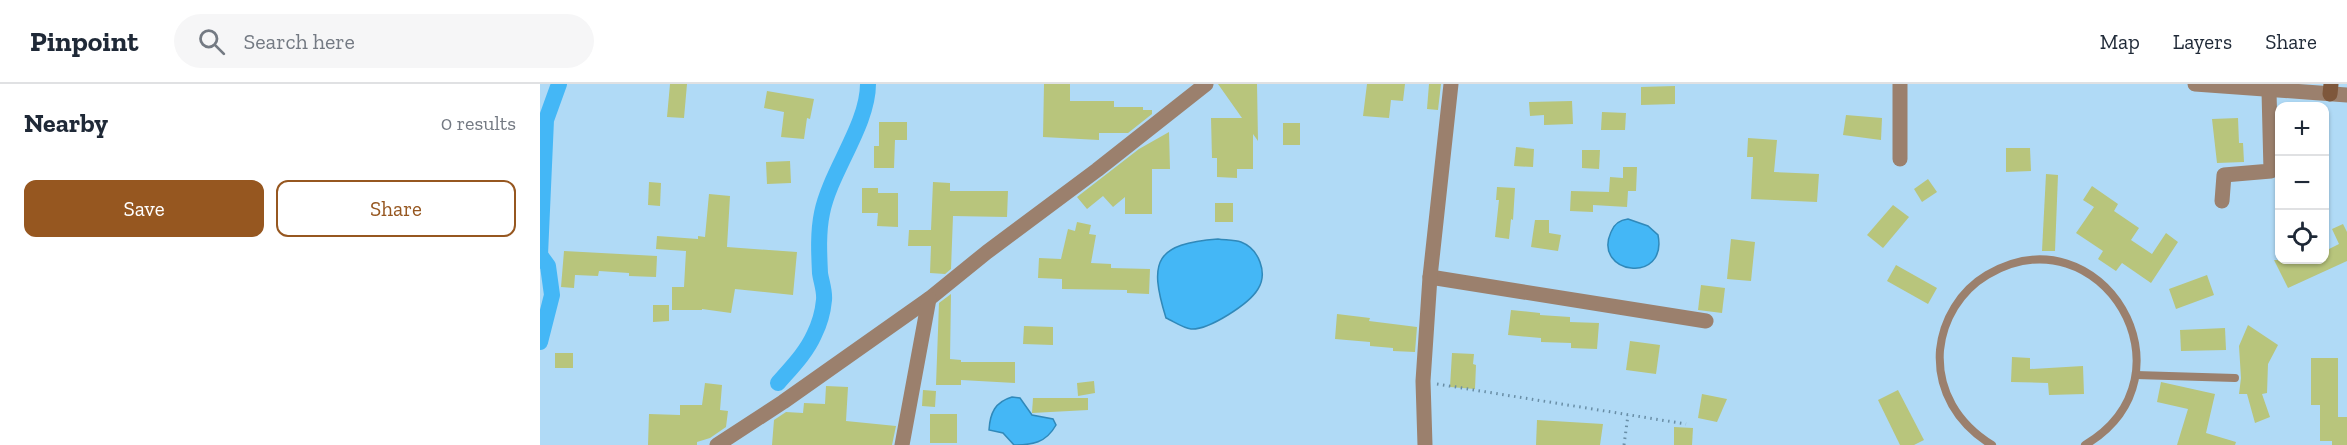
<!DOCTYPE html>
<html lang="en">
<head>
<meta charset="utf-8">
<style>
	:root { --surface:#fff; --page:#f6f6f7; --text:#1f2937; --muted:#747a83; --line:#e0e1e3; --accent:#965720 }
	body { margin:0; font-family:"Zilla Slab",serif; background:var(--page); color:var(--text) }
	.controls { position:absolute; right:18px; top:18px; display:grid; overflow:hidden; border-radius:12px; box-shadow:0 2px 4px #0004 }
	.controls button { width:54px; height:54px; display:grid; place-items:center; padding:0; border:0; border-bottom:2px solid var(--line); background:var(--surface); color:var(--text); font:30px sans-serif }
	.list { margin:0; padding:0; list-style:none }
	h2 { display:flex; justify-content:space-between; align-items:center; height:78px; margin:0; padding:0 24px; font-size:26px }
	h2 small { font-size:20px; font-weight:400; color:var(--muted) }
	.actions { display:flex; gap:12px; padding:18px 24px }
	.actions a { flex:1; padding:14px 0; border:2px solid var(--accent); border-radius:12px; text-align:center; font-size:21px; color:var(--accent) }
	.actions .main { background:var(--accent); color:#fff }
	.icon { flex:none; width:33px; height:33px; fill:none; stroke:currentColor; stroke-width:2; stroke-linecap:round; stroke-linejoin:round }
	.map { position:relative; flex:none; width:1807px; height:361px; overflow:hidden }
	header { display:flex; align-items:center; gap:36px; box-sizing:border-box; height:84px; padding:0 30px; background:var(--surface); border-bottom:2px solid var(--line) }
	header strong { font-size:28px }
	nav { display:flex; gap:33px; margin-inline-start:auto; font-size:21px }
	.search { width:420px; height:54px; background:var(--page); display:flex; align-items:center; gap:15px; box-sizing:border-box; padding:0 21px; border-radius:33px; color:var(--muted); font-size:22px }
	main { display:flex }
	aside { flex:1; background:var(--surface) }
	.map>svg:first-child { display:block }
</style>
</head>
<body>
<header>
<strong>Pinpoint</strong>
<div class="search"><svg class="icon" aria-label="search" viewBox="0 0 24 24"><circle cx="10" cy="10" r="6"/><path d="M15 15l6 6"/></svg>Search here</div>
<nav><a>Map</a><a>Layers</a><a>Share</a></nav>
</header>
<main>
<aside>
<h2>Nearby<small>0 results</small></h2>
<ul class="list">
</ul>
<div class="actions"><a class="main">Save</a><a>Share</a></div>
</aside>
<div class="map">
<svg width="1807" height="361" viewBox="0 0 1807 361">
	<rect width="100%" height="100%" fill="#b0daf6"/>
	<g fill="#44b7f6" stroke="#3089ba" stroke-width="1.5">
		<path d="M1088 135 1108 142 1118 151C1128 201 1052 190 1071 148 1074 140 1079 136 1088 135Z"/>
		<path d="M678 155C685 156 695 156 701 158 719 165 728 189 718 205 709 220 669 246 651 245 643 244 633 237 626 234 608 176 616 160 678 155Z"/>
		<path d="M472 313 480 314 492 331 513 335 516 341C506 359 492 361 474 361L463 349 449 346C450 329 455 318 472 313Z"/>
	</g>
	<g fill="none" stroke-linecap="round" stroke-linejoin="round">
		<g stroke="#44b7f6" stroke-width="16">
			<polyline points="0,171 6,36 19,0"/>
			<polyline points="0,258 12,211 8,182 0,171"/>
			<path d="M238 299C251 284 266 269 274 251 279 241 283 227 284 216 285 207 281 197 280 189 279 169 278 148 282 129 290 88 328 41 328 0"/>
		</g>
	</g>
	<g fill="#b8c57c">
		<polygon points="130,0 147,0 144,34 127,33"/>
		<polygon points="504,0 530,0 530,17 574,17 574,23 603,23 603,26 612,26 612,30 588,49 559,49 559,56 503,53"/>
		<polygon points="678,0 717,0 718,57 713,50 713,85 697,85 697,94 677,93 677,74 672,74 671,34 702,34"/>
		<polygon points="827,0 865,0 863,17 851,16 849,34 823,32"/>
		<polygon points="889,0 901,0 898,26 887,25"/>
		<polygon points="1135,2 1135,20 1101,21 1101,3"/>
		<polygon points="227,7 274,15 270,35 267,34 264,55 241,53 244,28 224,24"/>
		<polygon points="1032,17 1033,40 1004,41 1004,31 990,32 989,18"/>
		<polygon points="1062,28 1086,29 1085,46 1061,46"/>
		<polygon points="1306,31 1342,34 1341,56 1303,51"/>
		<polygon points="1698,34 1699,59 1703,59 1704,78 1677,79 1672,35"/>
		<polygon points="339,38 367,38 367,56 355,56 354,84 334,84 334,62 339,62"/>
		<rect x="743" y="39" width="17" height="22"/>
		<polygon points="629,48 630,85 612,85 612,130 585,130 585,113 573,123 563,112 547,125 537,113 599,65"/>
		<polygon points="1208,54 1237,56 1234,88 1279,90 1277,118 1211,115 1213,73 1207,73"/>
		<polygon points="976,63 994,65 993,83 974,82"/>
		<polygon points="1466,64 1490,64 1491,87 1466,88"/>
		<polygon points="1042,66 1060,66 1059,85 1042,84"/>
		<polygon points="250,77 251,99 227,100 226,78"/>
		<polygon points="1083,83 1097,83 1096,107 1088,107 1087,123 1053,121 1053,128 1030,127 1031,107 1069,108 1070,93 1083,94"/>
		<polygon points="1506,90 1518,91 1515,167 1502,167"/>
		<polygon points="1388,95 1397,108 1382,118 1374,105"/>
		<polygon points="109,98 121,99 120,122 108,121"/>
		<polygon points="393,98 410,99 410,107 468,107 467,133 413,132 411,185 405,190 390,189 391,162 368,162 369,146 391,146"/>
		<polygon points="1552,102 1578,120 1574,127 1599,144 1591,156 1612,170 1626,149 1638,158 1611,199 1582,179 1576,187 1558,175 1563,167 1536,149 1554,123 1543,116"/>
		<polygon points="957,103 975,104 973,136 971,135 969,155 955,153 959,116 956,116"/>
		<polygon points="322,104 338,104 338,109 358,109 358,143 337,142 338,129 322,129"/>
		<polygon points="169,110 190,112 187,163 257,168 253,211 195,205 191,229 162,225 162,226 132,226 132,203 144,203 146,167 116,165 117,152 158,155 158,152 165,153"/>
		<rect x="675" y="119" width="18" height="19"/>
		<polygon points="1353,121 1369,133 1343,164 1327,151"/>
		<polygon points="995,136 1009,136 1009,149 1021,151 1018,167 991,163"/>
		<polygon points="537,138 551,141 549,150 556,151 551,179 571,180 571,184 610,185 609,210 587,209 587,206 522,205 522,195 498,194 499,174 521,175 528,145 535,147"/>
		<polygon points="1803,140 1807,148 1807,177 1748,204 1734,176 1785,176 1785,167 1799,160 1792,145"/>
		<polygon points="1191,155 1215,158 1211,197 1187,195"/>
		<polygon points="24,167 117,172 116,193 89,192 89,189 59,187 58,192 35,191 34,204 21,203"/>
		<polygon points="1356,181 1397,204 1388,220 1347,197"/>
		<polygon points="1667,191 1674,211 1636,225 1629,205"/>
		<polygon points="1161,201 1185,204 1182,229 1158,226"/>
		<polygon points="411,210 410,275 421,276 421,278 475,278 475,299 421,296 421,301 396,301 399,219"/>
		<polygon points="113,221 129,221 129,237 113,238"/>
		<polygon points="971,226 1000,229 1000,231 1030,233 1030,238 1059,239 1057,265 1031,264 1031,259 1001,258 1001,254 968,251"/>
		<polygon points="797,230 830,234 829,237 877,243 875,268 853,267 853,264 830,262 830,258 795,255"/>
		<polygon points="1708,241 1738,261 1728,280 1727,309 1722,310 1730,333 1715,339 1707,310 1699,310 1701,294 1699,262"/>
		<polygon points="484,242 513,243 513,261 483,260"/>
		<polygon points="1685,244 1686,266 1641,267 1640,246"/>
		<polygon points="1090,257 1120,261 1116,290 1086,286"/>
		<rect x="15" y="269" width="18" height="15"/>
		<polygon points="912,269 934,270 933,280 936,281 935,305 910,303"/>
		<polygon points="1472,273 1490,274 1490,285 1543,282 1544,310 1509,311 1508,299 1471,298"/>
		<polygon points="1771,274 1798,274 1798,333 1807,333 1807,361 1792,361 1792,357 1780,357 1780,321 1771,321"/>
		<polygon points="554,297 555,309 538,312 537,299"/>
		<polygon points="1621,298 1675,310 1666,349 1696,358 1695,361 1637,361 1648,325 1617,318"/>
		<polygon points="165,299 182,301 180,326 188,327 186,343 170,354 157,358 157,361 108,361 109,330 140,331 140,321 162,321"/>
		<polygon points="286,302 308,303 306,337 356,342 352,361 232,361 234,336 246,328 263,329 264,319 285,320"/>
		<polygon points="383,306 396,307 395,323 382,322"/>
		<polygon points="1358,306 1384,356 1374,361 1360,361 1338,316"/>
		<polygon points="1162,310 1187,315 1177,338 1158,334"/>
		<polygon points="493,314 548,314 548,326 492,329"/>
		<rect x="390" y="330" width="27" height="29"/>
		<polygon points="997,336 1063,340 1060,361 996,361"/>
		<polygon points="1134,343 1153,344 1152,361 1134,361"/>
	</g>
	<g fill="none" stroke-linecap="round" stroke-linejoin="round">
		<g stroke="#698ea6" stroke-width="3" stroke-dasharray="1.5 4.5" stroke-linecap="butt">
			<polyline points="897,300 1146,340"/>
			<polyline points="1084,361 1088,331"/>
		</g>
		<g stroke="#9b806d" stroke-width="8">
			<polyline points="1596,291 1695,294"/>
			<path d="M1452 361C1418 340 1397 307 1400 266 1403 236 1420 207 1447 191 1561 124 1661 292 1545 361"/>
		</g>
		<g stroke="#9b806d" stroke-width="15">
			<polyline points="1655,0 1807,11"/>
			<polyline points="1360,75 1360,0"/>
			<polyline points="1682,117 1684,91 1731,87 1729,7"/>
			<polyline points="890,193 1166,237"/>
			<polyline points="177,361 243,318 389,215 447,168 557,86 666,0"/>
			<polyline points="362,361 389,215"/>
			<polyline points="885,361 883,297 890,193 911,0"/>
		</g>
		<polyline stroke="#7e573b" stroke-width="15" points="1790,10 1791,0"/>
	</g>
</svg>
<div class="controls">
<button>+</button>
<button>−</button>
<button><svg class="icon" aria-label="locate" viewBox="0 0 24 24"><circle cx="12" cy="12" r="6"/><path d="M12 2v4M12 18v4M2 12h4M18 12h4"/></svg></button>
</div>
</div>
</main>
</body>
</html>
